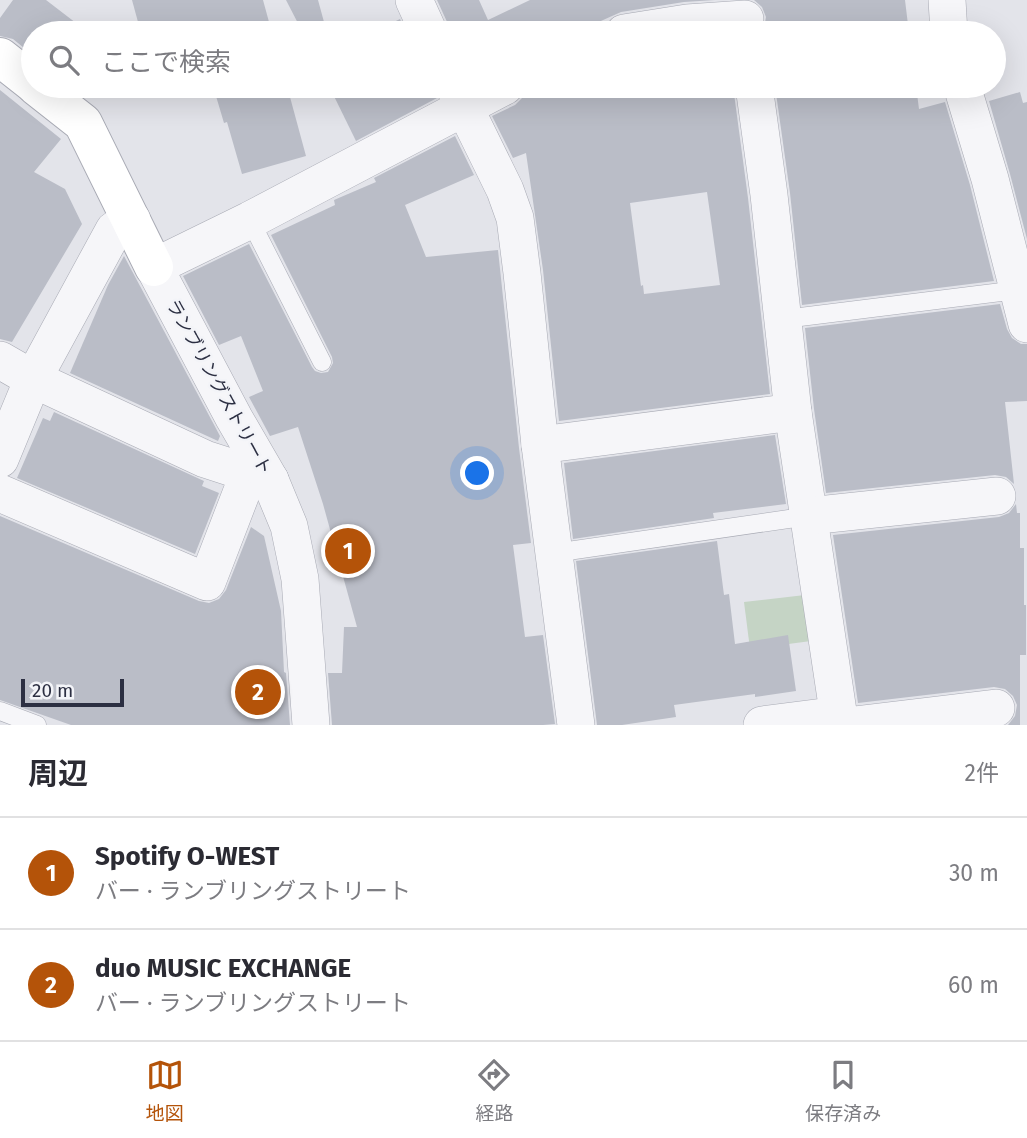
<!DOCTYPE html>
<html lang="ja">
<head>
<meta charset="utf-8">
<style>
	:root { --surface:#fff; --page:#f2f2f3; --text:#2b2b33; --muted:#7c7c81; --line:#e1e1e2; --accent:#b45309 }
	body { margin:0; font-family:"Fira Sans","Noto Sans JP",sans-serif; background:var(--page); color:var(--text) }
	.scale { position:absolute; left:21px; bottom:18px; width:103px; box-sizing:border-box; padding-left:7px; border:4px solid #2c2f42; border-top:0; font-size:19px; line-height:24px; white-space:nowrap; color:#2c2f42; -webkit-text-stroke:5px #f3f4f8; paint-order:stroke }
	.you { position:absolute; left:478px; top:474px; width:24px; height:24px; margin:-18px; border:5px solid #fff; border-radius:50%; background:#1a73e8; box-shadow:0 0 0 10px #1a73e833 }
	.badge { display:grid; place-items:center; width:46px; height:46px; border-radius:50%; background:var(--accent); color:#fff; font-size:23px; font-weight:700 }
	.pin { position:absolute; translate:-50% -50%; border:4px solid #fff; box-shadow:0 2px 7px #0006 }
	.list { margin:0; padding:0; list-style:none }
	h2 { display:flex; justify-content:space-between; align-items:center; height:91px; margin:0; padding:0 28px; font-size:30px }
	h2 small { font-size:23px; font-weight:400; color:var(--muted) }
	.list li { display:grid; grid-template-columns:46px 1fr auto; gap:21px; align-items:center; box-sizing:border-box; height:112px; padding:0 28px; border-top:2px solid var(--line) }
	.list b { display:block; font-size:26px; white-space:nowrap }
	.list p { margin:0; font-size:23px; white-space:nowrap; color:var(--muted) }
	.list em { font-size:23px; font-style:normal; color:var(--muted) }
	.icon { flex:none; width:38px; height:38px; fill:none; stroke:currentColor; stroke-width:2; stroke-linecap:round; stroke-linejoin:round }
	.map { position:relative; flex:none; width:1027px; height:725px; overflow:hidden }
	.search { position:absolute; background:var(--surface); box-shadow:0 7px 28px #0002; left:21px; right:21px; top:21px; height:77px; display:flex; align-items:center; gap:18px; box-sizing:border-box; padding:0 24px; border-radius:38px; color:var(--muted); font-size:26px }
	.sheet { height:315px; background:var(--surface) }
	nav { display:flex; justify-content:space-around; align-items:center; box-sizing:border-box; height:98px; border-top:2px solid var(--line); background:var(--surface); font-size:19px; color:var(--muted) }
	nav a { display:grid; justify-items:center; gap:4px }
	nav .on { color:var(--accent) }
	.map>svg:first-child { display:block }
</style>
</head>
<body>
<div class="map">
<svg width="1027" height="725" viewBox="0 0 1027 725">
	<rect width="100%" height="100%" fill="#e3e4ea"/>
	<polygon fill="#c5d4c5" points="805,595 811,641 750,649 744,602"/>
	<g fill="#babdc7" fill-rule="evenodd">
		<polygon points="13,0 46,0 89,33 33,33 33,47 29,52 13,39 0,36 0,18"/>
		<polygon points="132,0 263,0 272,33 141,33"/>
		<polygon points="286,0 318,0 327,33 303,33"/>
		<polygon points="437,0 479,0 488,20 530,0 715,0 684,2 621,12 574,33 450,33 448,24"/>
		<polygon points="754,0 905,0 909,33 760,33 764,28 766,17 762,7"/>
		<polygon points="400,19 406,33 371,33"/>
		<polygon points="213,86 287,86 306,156 242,174 227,122 224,123"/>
		<polygon points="329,86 433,86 437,98 356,141"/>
		<path d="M549 86H733L748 198 770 394 559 421 543 270 526 153 513 158 492 116 515 105 522 98ZM707 192 720 285 644 294 643 285 641 286 630 203Z"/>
		<polygon points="775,86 916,86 919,109 945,102 970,185 994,281 802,305 790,193"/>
		<polygon points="0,90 61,139 34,172 65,189 82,224 12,342 0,339"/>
		<polygon points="1020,92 1023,103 1027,102 1027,239 1010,174 989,101"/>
		<polygon points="455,136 474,175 405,205 426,257 498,250 519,448 531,543 513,545 525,637 543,635 555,724 543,725 332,725 328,673 342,673 344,627 357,627 323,504 298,427 270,436 249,397 263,391 241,336 219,345 183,276 249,244 312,367 315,371 321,373 328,372 333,363 332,357 271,235 335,205 334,200 376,182 374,178"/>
		<polygon points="124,256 220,436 218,441 70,373 108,285"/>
		<polygon points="1000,304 1007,329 1012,338 1021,344 1027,344 1027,401 1005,402 1014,484 1006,477 995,475 826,493 814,409 805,328"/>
		<polygon points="54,412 204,481 202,486 219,493 195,554 17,478 43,418 50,421"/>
		<polygon points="775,435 786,504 713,513 714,518 573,539 564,463"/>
		<polygon points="1016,504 1017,513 1020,513 1020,548 1024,548 1024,605 1026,605 1026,655 1020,655 1020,725 1008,725 1015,716 1017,705 1013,696 1005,689 994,687 858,703 833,535 999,517 1009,513"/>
		<polygon points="0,516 199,601 209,603 219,599 226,590 251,527 264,536 281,611 284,672 286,673 290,725 71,725 0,700"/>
		<polygon points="717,541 724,595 729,594 735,644 788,635 796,691 755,697 755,694 674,705 676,717 622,725 597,725 576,561"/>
	</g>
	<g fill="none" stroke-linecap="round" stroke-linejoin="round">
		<g stroke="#a8aab4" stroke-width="19">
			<g id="lane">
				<polyline points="250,220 322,362"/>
				<polyline points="784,319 1018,290"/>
				<polyline points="554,553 809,516"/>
				<polyline points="0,711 37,725"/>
			</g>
		</g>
		<g stroke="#a8aab4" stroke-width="38">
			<g id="street">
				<polyline points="414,0 429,33"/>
				<polyline points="947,0 949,33"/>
				<polyline points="624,33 687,23 745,19"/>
				<polyline points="454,86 505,190 515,218 522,273 540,445 576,725"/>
				<polyline points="754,86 769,195 793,412 840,725"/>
				<polyline points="962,86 990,179 1027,324"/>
				<polyline points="0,360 33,379 205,459 270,480"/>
				<polyline points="540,445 793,412"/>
				<polyline points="0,459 33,379 114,230 132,220"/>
				<polyline points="0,493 207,582 249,473"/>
				<polyline points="809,516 997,496"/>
				<polyline points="311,725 300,579 289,526 270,480 234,418 154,267 250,220 505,86"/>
				<polyline points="762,725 839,715"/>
				<polyline points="854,725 996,708"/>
			</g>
		</g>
		<g stroke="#a8aab4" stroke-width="40">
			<g id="secondary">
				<polyline points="0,57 33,83"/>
				<polyline points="36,86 83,123 154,267"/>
			</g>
		</g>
		<use href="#lane" stroke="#f6f6f9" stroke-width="18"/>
		<use href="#street" stroke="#f6f6f9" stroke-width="37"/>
		<use href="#secondary" stroke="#fff" stroke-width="38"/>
	</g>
	<g text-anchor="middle" stroke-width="5" stroke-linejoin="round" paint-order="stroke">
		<g font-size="18" fill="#2c2f42" stroke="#f3f4f8">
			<text transform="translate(219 387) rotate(61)" y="6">ランブリングストリート</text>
		</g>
	</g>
</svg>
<div class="scale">20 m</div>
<div class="you"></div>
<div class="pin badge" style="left:348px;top:551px">1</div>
<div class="pin badge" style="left:258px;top:692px">2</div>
<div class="search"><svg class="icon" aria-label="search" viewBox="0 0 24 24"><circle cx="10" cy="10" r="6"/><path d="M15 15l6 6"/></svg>ここで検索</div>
</div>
<section class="sheet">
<h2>周辺<small>2件</small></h2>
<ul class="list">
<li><span class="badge">1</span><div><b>Spotify O-WEST</b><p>バー · ランブリングストリート</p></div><em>30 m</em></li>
<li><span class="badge">2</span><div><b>duo MUSIC EXCHANGE</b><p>バー · ランブリングストリート</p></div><em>60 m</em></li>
</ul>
</section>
<nav>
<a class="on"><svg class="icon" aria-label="map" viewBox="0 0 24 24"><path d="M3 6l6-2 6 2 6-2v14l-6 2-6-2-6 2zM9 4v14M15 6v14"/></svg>地図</a>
<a><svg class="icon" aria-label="directions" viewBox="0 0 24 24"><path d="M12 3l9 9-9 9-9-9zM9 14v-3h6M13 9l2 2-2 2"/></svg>経路</a>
<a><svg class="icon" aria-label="saved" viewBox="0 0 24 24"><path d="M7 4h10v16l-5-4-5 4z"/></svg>保存済み</a>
</nav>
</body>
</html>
